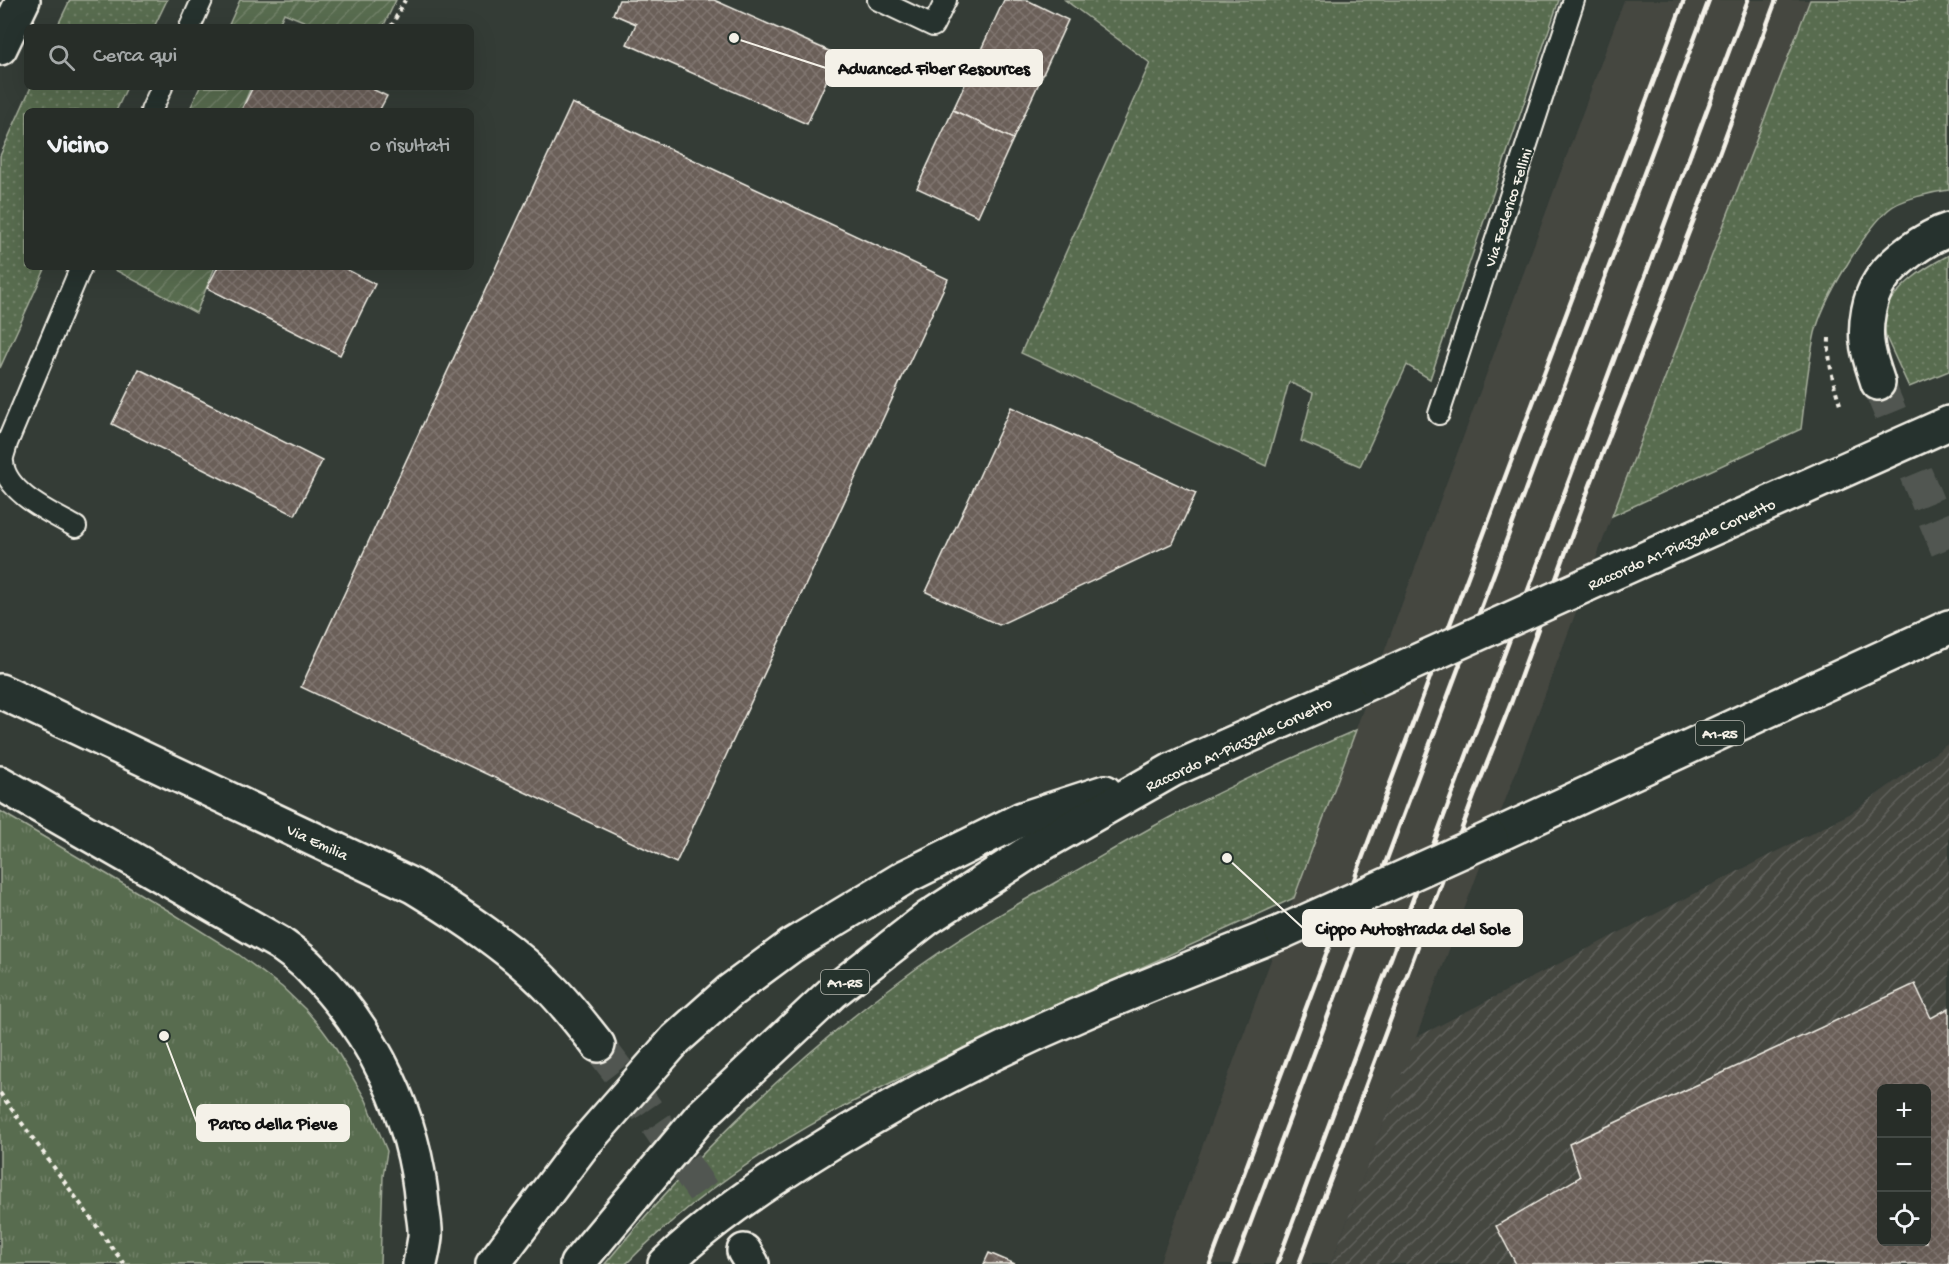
<!DOCTYPE html>
<html lang="it">
<head>
<meta charset="utf-8">
<style>
	:root { --surface:#272d28; --page:#333934; --text:#f1f3f6; --muted:#a4a8a8; --line:#434945 }
	body { margin:0; font-family:"Gochi Hand",sans-serif; background:var(--page); color:var(--text) }
	.controls { position:absolute; right:18px; bottom:18px; display:grid; overflow:hidden; border-radius:9px; box-shadow:0 6px 24px #0002 }
	.controls button { width:54px; height:54px; display:grid; place-items:center; padding:0; border:0; border-bottom:2px solid var(--line); background:var(--surface); color:var(--text); font:30px sans-serif }
	.list { margin:0; padding:0; list-style:none }
	h2 { display:flex; justify-content:space-between; align-items:center; height:78px; margin:0; padding:0 24px; font-size:26px }
	h2 small { font-size:20px; font-weight:400; color:var(--muted) }
	.icon { flex:none; width:33px; height:33px; fill:none; stroke:currentColor; stroke-width:2; stroke-linecap:round; stroke-linejoin:round }
	.map { position:relative; flex:none; width:1949px; height:1264px; overflow:hidden }
	.search { position:absolute; background:var(--surface); box-shadow:0 6px 24px #0002; left:24px; top:24px; width:450px; height:66px; display:flex; align-items:center; gap:15px; box-sizing:border-box; padding:0 21px; border-radius:9px; color:var(--muted); font-size:22px }
	.panel { position:absolute; background:var(--surface); box-shadow:0 6px 24px #0002; left:24px; top:108px; width:450px; height:162px; border-radius:9px }
	.map>svg:first-child { display:block }
</style>
</head>
<body>
<div class="map">
<svg width="1949" height="1264" viewBox="0 0 1949 1264">
	<defs>
		<pattern id="industrial-furrows" width="10" height="10" patternUnits="userSpaceOnUse" patternTransform="scale(1.5)"><rect width="10" height="10" fill="#444640"/><path d="M-1 1l2-2M0 10L10 0M9 11l2-2" fill="none" stroke="#60615c"/></pattern>
		<pattern id="grass-dots" width="8" height="8" patternUnits="userSpaceOnUse" patternTransform="scale(1.5)"><rect width="8" height="8" fill="#586c4f"/><path d="M2 2h.1M6 6h.1" fill="none" stroke="#718168" stroke-width="1.8" stroke-linecap="round"/></pattern>
		<pattern id="park-tufts" width="24" height="20" patternUnits="userSpaceOnUse" patternTransform="scale(1.5)"><rect width="24" height="20" fill="#586c4f"/><path d="M3 7l-1-3M5 7V3M7 7l1-3M15 17l-1-3M17 17v-4M19 17l1-3" fill="none" stroke="#718168"/></pattern>
		<pattern id="garden-furrows" width="10" height="10" patternUnits="userSpaceOnUse" patternTransform="scale(1.5)"><rect width="10" height="10" fill="#586c4f"/><path d="M-1 1l2-2M0 10L10 0M9 11l2-2" fill="none" stroke="#718168"/></pattern>
		<pattern id="building-cross-hatch" width="8" height="8" patternUnits="userSpaceOnUse" patternTransform="scale(1.5)"><rect width="8" height="8" fill="#6a5e58"/><path d="M0 0l8 8M0 8l8-8" fill="none" stroke="#807670"/></pattern>
	</defs>
	<rect width="100%" height="100%" fill="#343c36"/>
	<filter id="ink" filterUnits="userSpaceOnUse"><feTurbulence type="fractalNoise" baseFrequency=".0167" numOctaves="2"/><feDisplacementMap in="SourceGraphic" scale="12" xChannelSelector="R" yChannelSelector="G"/><feConvolveMatrix kernelMatrix="1 2 1 2 8 2 1 2 1" color-interpolation-filters="sRGB"/></filter>
	<g filter="url(#ink)">
		<polygon fill="#444640" points="1624,0 1810,0 1612,516 1331,1264 1159,1264"/>
		<path fill="url(#industrial-furrows)" fill-rule="evenodd" d="M1949 743V1264H1331L1415 1038 1851 813ZM1882 1088H1926V1242H1882Z"/>
		<g fill="url(#grass-dots)" stroke="#a6ae9c" stroke-width="1.5">
			<polygon points="70,0 167,0 154,27 57,27"/>
			<polygon points="1065,0 1559,0 1430,379 1407,365 1360,466 1301,441 1313,393 1289,382 1266,466 1021,353 1150,63"/>
			<path d="M1810 0H1949V190C1933 192 1900 199 1888 210 1863 233 1823 300 1815 333 1808 364 1805 397 1801 429L1612 516Z"/>
			<polygon points="31,87 127,87 116,111 27,111 27,267 46,267 0,368 0,156"/>
			<path d="M1949 255V371L1909 387 1886 337 1881 312C1903 283 1917 272 1949 255Z"/>
			<path d="M1356 730 1294 898C1200 941 1107 983 1013 1026 873 1089 735 1152 626 1264H605C691 1159 789 1063 898 982 952 941 1012 907 1072 873 1107 853 1142 832 1178 813 1236 783 1296 756 1356 730Z"/>
		</g>
		<polygon fill="url(#park-tufts)" stroke="#a6ae9c" stroke-width="1.5" points="0,811 169,911 238,954 282,987 305,1009 322,1029 333,1044 366,1100 387,1151 383,1176 380,1264 0,1264"/>
		<g fill="url(#garden-furrows)" stroke="#a6ae9c" stroke-width="1.5">
			<polygon points="240,0 396,0 383,27 318,27 284,13 278,27 228,27"/>
			<polygon points="200,87 251,87 241,111 189,111"/>
			<polygon points="116,267 215,267 196,313 115,270"/>
		</g>
		<g fill="url(#building-cross-hatch)" stroke="#f4f1e8" stroke-width="1.5" fill-rule="evenodd">
			<polygon points="619,0 714,0 838,55 807,124 627,44 636,24 613,14"/>
			<polygon points="1004,0 1027,0 1068,20 1013,139 953,110"/>
			<polygon points="253,87 368,87 387,96 379,111 241,111"/>
			<polygon points="572,103 948,279 676,863 301,687"/>
			<polygon points="953,110 1013,139 978,216 917,188"/>
			<polygon points="218,267 342,267 375,284 340,355 207,288"/>
			<polygon points="139,369 322,461 295,515 112,424"/>
			<polygon points="1011,407 1196,493 1173,543 999,625 926,592"/>
			<path d="M1915 984 1931 1018 1949 1008V1264H1516L1496 1226 1580 1177 1569 1144ZM1882 1088H1926V1242H1882Z"/>
			<polygon points="989,1253 1015,1264 984,1264"/>
		</g>
		<g fill="none" stroke-linecap="round" stroke-linejoin="round">
			<polyline stroke="#515751" stroke-width="33" stroke-dasharray="33 16" stroke-linecap="butt" points="1878,383 1949,554"/>
			<polyline stroke="#515751" stroke-width="33" stroke-dasharray="33 16" stroke-linecap="butt" points="598,1045 640,1100 744,1251"/>
			<g stroke="#f4f1e8" stroke-width="24">
				<g id="lane">
					<polyline points="878,0 933,26 946,0"/>
					<polyline points="190,27 202,0"/>
					<polyline points="151,111 162,87"/>
					<polyline points="1439,414 1574,0"/>
					<path d="M76 527C53 514 5 493 3 462 2 457 6 449 7 443L81 267"/>
				</g>
			</g>
			<g stroke="#f4f1e8" stroke-width="38">
				<path id="secondary" d="M1878 383C1874 370 1868 355 1867 342 1865 324 1869 298 1879 283 1891 262 1926 237 1949 230"/>
			</g>
			<g stroke="#f4f1e8" stroke-width="38">
				<g id="primary">
					<polyline points="0,48 23,0"/>
					<path d="M0 691 413 886C462 916 513 949 554 992 570 1009 584 1027 598 1045"/>
					<polyline points="744,1251 752,1264"/>
				</g>
			</g>
			<g stroke="#f4f1e8" stroke-width="38">
				<g id="highway">
					<polyline points="1586,585 1949,423"/>
					<path d="M0 783 279 943C290 951 302 959 311 969 373 1031 415 1117 422 1205 423 1215 426 1227 425 1237 424 1246 422 1255 420 1264"/>
					<polyline points="1491,838 1949,627"/>
					<polyline points="493,1264 582,1146 676,1039 730,991 791,946 907,876 1022,819 1105,792"/>
					<polyline points="577,1264 701,1116 833,992 928,918 1037,847 1172,770 1375,680"/>
					<path d="M665 1264C708 1222 760 1187 811 1155 895 1102 988 1053 1080 1014 1146 985 1215 959 1282 932"/>
				</g>
			</g>
			<g stroke="#f4f1e8" stroke-width="4" stroke-dasharray="4.5 4.5" stroke-linecap="butt">
				<polyline points="391,27 405,0"/>
				<path d="M1829 338C1828 363 1833 383 1841 407"/>
				<polyline points="0,1093 124,1264"/>
			</g>
			<use href="#lane" stroke="#26332d" stroke-width="20"/>
			<use href="#secondary" stroke="#26332d" stroke-width="33"/>
			<use href="#primary" stroke="#26332d" stroke-width="33"/>
			<use href="#highway" stroke="#26332d" stroke-width="33"/>
			<g stroke="#f4f1e8" stroke-width="4.5">
				<polyline points="1210,1264 1684,0"/>
				<polyline points="1235,1264 1709,0"/>
				<polyline points="1277,1264 1748,0"/>
				<polyline points="1299,1264 1474,796 1511,703 1589,488 1710,178 1776,0"/>
			</g>
			<g stroke="#f4f1e8" stroke-width="38" stroke-linecap="butt">
				<g id="highway-bridge">
					<polyline points="1375,680 1586,585"/>
					<polyline points="1282,932 1491,838"/>
				</g>
			</g>
			<use href="#highway-bridge" stroke="#26332d" stroke-width="33"/>
		</g>
	</g>
	<g text-anchor="middle" stroke-width="4.5" stroke-linejoin="round" paint-order="stroke">
		<g fill="#26332d" stroke="#b6b8b0" stroke-width="1.5">
			<rect x="1696" y="721" width="48" height="24" rx="4.5"/>
			<rect x="821" y="970" width="48" height="24" rx="4.5"/>
		</g>
		<g font-size="15" font-weight="bold" fill="#f4f1e8">
			<text x="1720" y="738">A1-R5</text>
			<text x="845" y="987">A1-R5</text>
		</g>
		<g font-size="16" fill="#f4f1e8" stroke="#26332d">
			<text transform="translate(1507 207) rotate(-72)" y="6">Via Federico Fellini</text>
			<text transform="translate(1681 543) rotate(-24)" y="6">Raccordo A1-Piazzale Corvetto</text>
			<text transform="translate(1238 743) rotate(-25)" y="6">Raccordo A1-Piazzale Corvetto</text>
			<text transform="translate(318 841) rotate(25)" y="6">Via Emilia</text>
		</g>
	</g>
	<path fill="none" stroke="#f4f1e8" stroke-width="2" d="M734 38L826 68M1227 858L1303 928M164 1036L197 1123"/>
	<g fill="#f4f1e8" stroke="#26332d" stroke-width="2">
		<circle cx="734" cy="38" r="6"/>
		<circle cx="1227" cy="858" r="6"/>
		<circle cx="164" cy="1036" r="6"/>
	</g>
	<g fill="#f4f1e8" stroke="#f4f1e8" stroke-width="2">
		<rect x="826" y="50" width="216" height="36" rx="6"/>
		<rect x="1303" y="910" width="219" height="36" rx="6"/>
		<rect x="197" y="1105" width="152" height="36" rx="6"/>
	</g>
	<g font-size="18" text-anchor="middle" font-weight="bold" fill="#111">
		<text x="934" y="74">Advanced Fiber Resources</text>
		<text x="1413" y="934">Cippo Autostrada del Sole</text>
		<text x="273" y="1129">Parco della Pieve</text>
	</g>
</svg>
<div class="controls">
<button>+</button>
<button>−</button>
<button><svg class="icon" aria-label="locate" viewBox="0 0 24 24"><circle cx="12" cy="12" r="6"/><path d="M12 2v4M12 18v4M2 12h4M18 12h4"/></svg></button>
</div>
<div class="search"><svg class="icon" aria-label="search" viewBox="0 0 24 24"><circle cx="10" cy="10" r="6"/><path d="M15 15l6 6"/></svg>Cerca qui</div>
<section class="panel">
<h2>Vicino<small>0 risultati</small></h2>
<ul class="list">
</ul>
</section>
</div>
</body>
</html>
